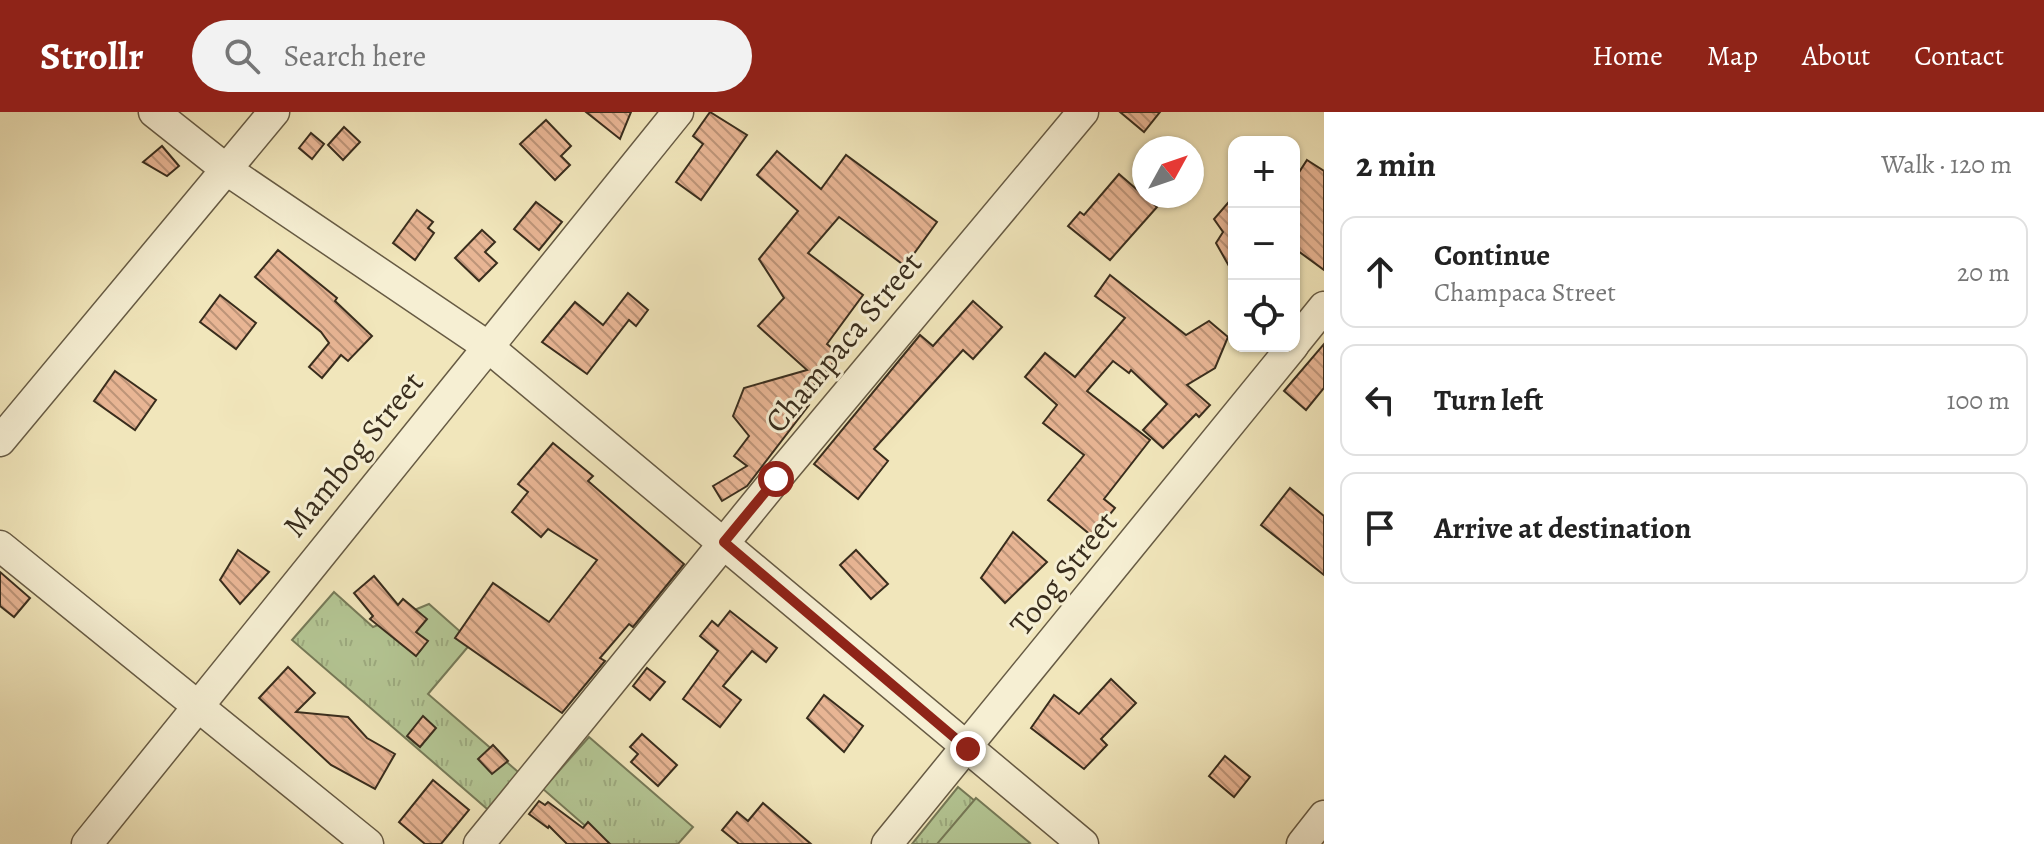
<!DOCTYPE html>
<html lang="en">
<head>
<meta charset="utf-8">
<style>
	:root { --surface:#fff; --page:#f2f2f2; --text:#222; --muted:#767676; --line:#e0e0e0; --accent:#8f2418 }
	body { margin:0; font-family:Alegreya,serif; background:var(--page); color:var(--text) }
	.controls { position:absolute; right:24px; top:24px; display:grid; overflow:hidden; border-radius:16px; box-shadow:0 2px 6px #0004 }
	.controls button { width:72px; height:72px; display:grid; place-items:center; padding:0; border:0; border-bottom:2px solid var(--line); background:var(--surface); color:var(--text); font:40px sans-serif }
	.compass { position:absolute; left:1132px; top:24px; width:72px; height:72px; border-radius:50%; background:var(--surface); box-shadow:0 2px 6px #0004; rotate:50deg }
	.stop { position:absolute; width:24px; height:24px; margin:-18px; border:6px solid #8f2418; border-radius:50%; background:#fff }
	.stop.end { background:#8f2418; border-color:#fff; box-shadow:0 2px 8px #0008 }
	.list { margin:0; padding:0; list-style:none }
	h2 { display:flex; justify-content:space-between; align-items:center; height:104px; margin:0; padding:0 32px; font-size:34px }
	h2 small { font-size:26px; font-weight:400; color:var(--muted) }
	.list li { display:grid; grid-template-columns:52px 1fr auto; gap:24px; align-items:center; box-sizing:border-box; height:112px; margin:0 16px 16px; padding:0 16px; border:2px solid var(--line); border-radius:16px }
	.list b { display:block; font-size:30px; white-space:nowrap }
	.list p { margin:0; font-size:26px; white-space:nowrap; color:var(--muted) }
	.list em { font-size:26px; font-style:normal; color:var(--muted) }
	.icon { flex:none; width:44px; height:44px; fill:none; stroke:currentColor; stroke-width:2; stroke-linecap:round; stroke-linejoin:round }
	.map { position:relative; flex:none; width:1324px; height:732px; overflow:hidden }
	header { display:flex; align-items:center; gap:48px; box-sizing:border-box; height:112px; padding:0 40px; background:var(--accent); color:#fff }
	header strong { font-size:38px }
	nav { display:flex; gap:44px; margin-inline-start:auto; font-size:28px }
	.search { width:560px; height:72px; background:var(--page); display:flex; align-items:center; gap:20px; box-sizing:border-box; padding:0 28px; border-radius:44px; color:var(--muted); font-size:30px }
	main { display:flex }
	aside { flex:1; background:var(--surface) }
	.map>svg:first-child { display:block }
</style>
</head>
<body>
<header>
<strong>Strollr</strong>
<div class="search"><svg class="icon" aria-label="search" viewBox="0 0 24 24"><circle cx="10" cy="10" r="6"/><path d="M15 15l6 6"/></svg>Search here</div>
<nav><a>Home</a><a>Map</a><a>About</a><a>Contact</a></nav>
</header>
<main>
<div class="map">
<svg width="1324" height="732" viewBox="0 0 1324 732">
	<defs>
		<pattern id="grass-tufts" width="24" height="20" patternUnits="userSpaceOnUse" patternTransform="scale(2)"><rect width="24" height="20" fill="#b4c694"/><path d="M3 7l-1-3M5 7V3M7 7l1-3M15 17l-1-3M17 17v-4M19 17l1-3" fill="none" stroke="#9caa7f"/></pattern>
		<pattern id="building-back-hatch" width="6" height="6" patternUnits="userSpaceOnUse" patternTransform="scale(2)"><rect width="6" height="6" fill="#e8b594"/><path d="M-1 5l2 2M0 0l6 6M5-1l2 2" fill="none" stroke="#bd9478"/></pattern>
	</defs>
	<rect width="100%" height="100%" fill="#f1e6bb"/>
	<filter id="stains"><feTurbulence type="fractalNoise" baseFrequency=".0025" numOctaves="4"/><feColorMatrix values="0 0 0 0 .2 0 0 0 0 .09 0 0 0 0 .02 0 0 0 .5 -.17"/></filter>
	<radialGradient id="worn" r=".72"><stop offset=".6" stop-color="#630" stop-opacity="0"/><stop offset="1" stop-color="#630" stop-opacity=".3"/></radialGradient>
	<g fill="url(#grass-tufts)" stroke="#767a58" stroke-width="2">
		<polygon points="334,480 373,515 429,492 472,530 428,582 524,665 493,702 292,528"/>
		<polygon points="589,625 693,715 678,732 606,732 543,677"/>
		<polygon points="958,675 1027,732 912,732"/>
	</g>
	<polygon fill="#b4c694" stroke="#767a58" stroke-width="2" points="976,686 1030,731 1028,732 937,732"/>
	<g fill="url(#building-back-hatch)" stroke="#392d1d" stroke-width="2">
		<polygon points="586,0 631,0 620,27"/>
		<polygon points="710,0 747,23 701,88 676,70 703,32 693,24"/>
		<polygon points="1120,0 1160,0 1144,20"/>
		<polygon points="546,8 571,34 561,44 570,53 555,68 520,32"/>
		<polygon points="344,15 360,30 343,48 328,33"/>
		<polygon points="311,21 324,32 312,47 299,36"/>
		<polygon points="162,34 179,54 167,64 143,50"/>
		<polygon points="777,39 821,77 846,43 937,110 905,154 839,105 808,141 863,183 827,232 840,243 801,287 809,293 747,374 722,389 713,374 747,354 734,344 749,324 733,304 744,276 807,258 758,214 784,186 759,147 798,99 757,63"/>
		<polygon points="1307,48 1324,59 1324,158 1294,136 1294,68"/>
		<polygon points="1119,62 1157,95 1110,148 1068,114 1080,100 1084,103"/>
		<polygon points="1234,84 1234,163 1216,131 1223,120 1214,107"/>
		<polygon points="536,90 562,110 539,138 514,117"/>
		<polygon points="417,98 433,110 428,116 434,121 415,148 393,131"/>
		<polygon points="482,118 495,130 485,140 497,151 479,169 455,146"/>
		<polygon points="278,138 337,186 335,189 372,224 348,249 341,243 322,266 309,255 329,231 321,220 255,165"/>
		<polygon points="1110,163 1186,223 1209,209 1228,225 1215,256 1187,273 1210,293 1199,305 1196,302 1163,336 1143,318 1167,292 1131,258 1129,261 1113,249 1087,279 1150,328 1104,387 1115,396 1092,424 1048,388 1084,343 1043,311 1057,293 1025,265 1045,241 1075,265 1125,206 1095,184"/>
		<polygon points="628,181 648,198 636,214 629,208 587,262 542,230 575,190 603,213"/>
		<polygon points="220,183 256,211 236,237 200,210"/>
		<polygon points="973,189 1002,215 973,247 963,238 874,337 888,349 858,387 814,352 920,223 933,234"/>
		<polygon points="1324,232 1324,276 1306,298 1284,279"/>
		<polygon points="115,259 156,288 135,318 94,289"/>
		<polygon points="553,331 593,364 588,369 684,452 633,515 629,512 600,546 605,549 562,601 455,526 493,471 549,510 597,448 548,417 541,425 512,400 528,380 518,372"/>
		<polygon points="1290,376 1324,404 1324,463 1261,413"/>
		<polygon points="1013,420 1047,450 1005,491 981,466"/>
		<polygon points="238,438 269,460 240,492 220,468"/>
		<polygon points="856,438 888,472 871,487 840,453"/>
		<polygon points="0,460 30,486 14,505 0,494"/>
		<polygon points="374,464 398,493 403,487 427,507 416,520 428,529 416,544 370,507 373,504 354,481"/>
		<polygon points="730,499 777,536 766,550 752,539 723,574 741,588 720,615 683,587 718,539 700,524 712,509 718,514"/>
		<polygon points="288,555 315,581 296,600 348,605 367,626 395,642 375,677 331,653 259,586"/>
		<polygon points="647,556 665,570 650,588 633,574"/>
		<polygon points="1111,567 1136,591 1101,627 1107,633 1084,657 1031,616 1054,583 1079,602"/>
		<polygon points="824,583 863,614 844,640 807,606"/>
		<polygon points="423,604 436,616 420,635 407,624"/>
		<polygon points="642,622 677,653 658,674 631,650 638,642 630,635"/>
		<polygon points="493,633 508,649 492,662 478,647"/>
		<polygon points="1225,644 1250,665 1234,685 1209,664"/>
		<polygon points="433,668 469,698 441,732 425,732 399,710"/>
		<polygon points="539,689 545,693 548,690 583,716 588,710 610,732 567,732 549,714 548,716 529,702"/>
		<polygon points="763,691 811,732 739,732 722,718 737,700 748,709"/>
	</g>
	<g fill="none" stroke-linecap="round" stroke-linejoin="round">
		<g stroke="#675b44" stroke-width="33">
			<g id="minor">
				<polyline points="154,0 227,58 487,234 1083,732"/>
				<polyline points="1294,232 1324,195"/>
				<polyline points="0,329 274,0"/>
				<polyline points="0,434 368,732"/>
				<polyline points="87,732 678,0"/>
				<polyline points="479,732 776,367 1083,0"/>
				<polyline points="887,732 1293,234"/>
				<polyline points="1302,732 1324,704"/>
			</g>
		</g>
		<use href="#minor" stroke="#f6efd3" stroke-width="30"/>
	</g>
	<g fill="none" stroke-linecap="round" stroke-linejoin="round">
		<polyline stroke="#8f2418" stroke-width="10" points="776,367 724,430 968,637"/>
	</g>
	<g text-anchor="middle" stroke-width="6" stroke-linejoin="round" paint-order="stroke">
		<g font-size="32" fill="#392d1d" stroke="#f6efd3">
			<text transform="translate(843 230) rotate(-50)" y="11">Champaca Street</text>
			<text transform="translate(353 342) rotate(-51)" y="11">Mambog Street</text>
			<text transform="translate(1063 461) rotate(-51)" y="11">Toog Street</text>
		</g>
	</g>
	<rect width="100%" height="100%" filter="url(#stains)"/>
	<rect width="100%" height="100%" fill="url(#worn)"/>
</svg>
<div class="controls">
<button>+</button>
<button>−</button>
<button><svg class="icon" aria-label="locate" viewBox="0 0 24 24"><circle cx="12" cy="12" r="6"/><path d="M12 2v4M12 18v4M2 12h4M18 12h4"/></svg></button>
</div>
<svg class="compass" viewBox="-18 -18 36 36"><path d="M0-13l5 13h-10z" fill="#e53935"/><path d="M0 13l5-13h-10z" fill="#767676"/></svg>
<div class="stop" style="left:776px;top:367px"></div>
<div class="stop end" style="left:968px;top:637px"></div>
</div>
<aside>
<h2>2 min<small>Walk · 120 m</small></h2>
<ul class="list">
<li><svg class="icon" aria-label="ahead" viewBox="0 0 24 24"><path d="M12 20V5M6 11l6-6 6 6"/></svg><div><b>Continue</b><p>Champaca Street</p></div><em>20 m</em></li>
<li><svg class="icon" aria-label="left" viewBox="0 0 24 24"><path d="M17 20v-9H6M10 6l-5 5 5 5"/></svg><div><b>Turn left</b></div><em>100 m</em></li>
<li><svg class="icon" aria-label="arrive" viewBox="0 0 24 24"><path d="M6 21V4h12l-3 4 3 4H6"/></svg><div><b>Arrive at destination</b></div></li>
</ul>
</aside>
</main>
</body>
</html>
